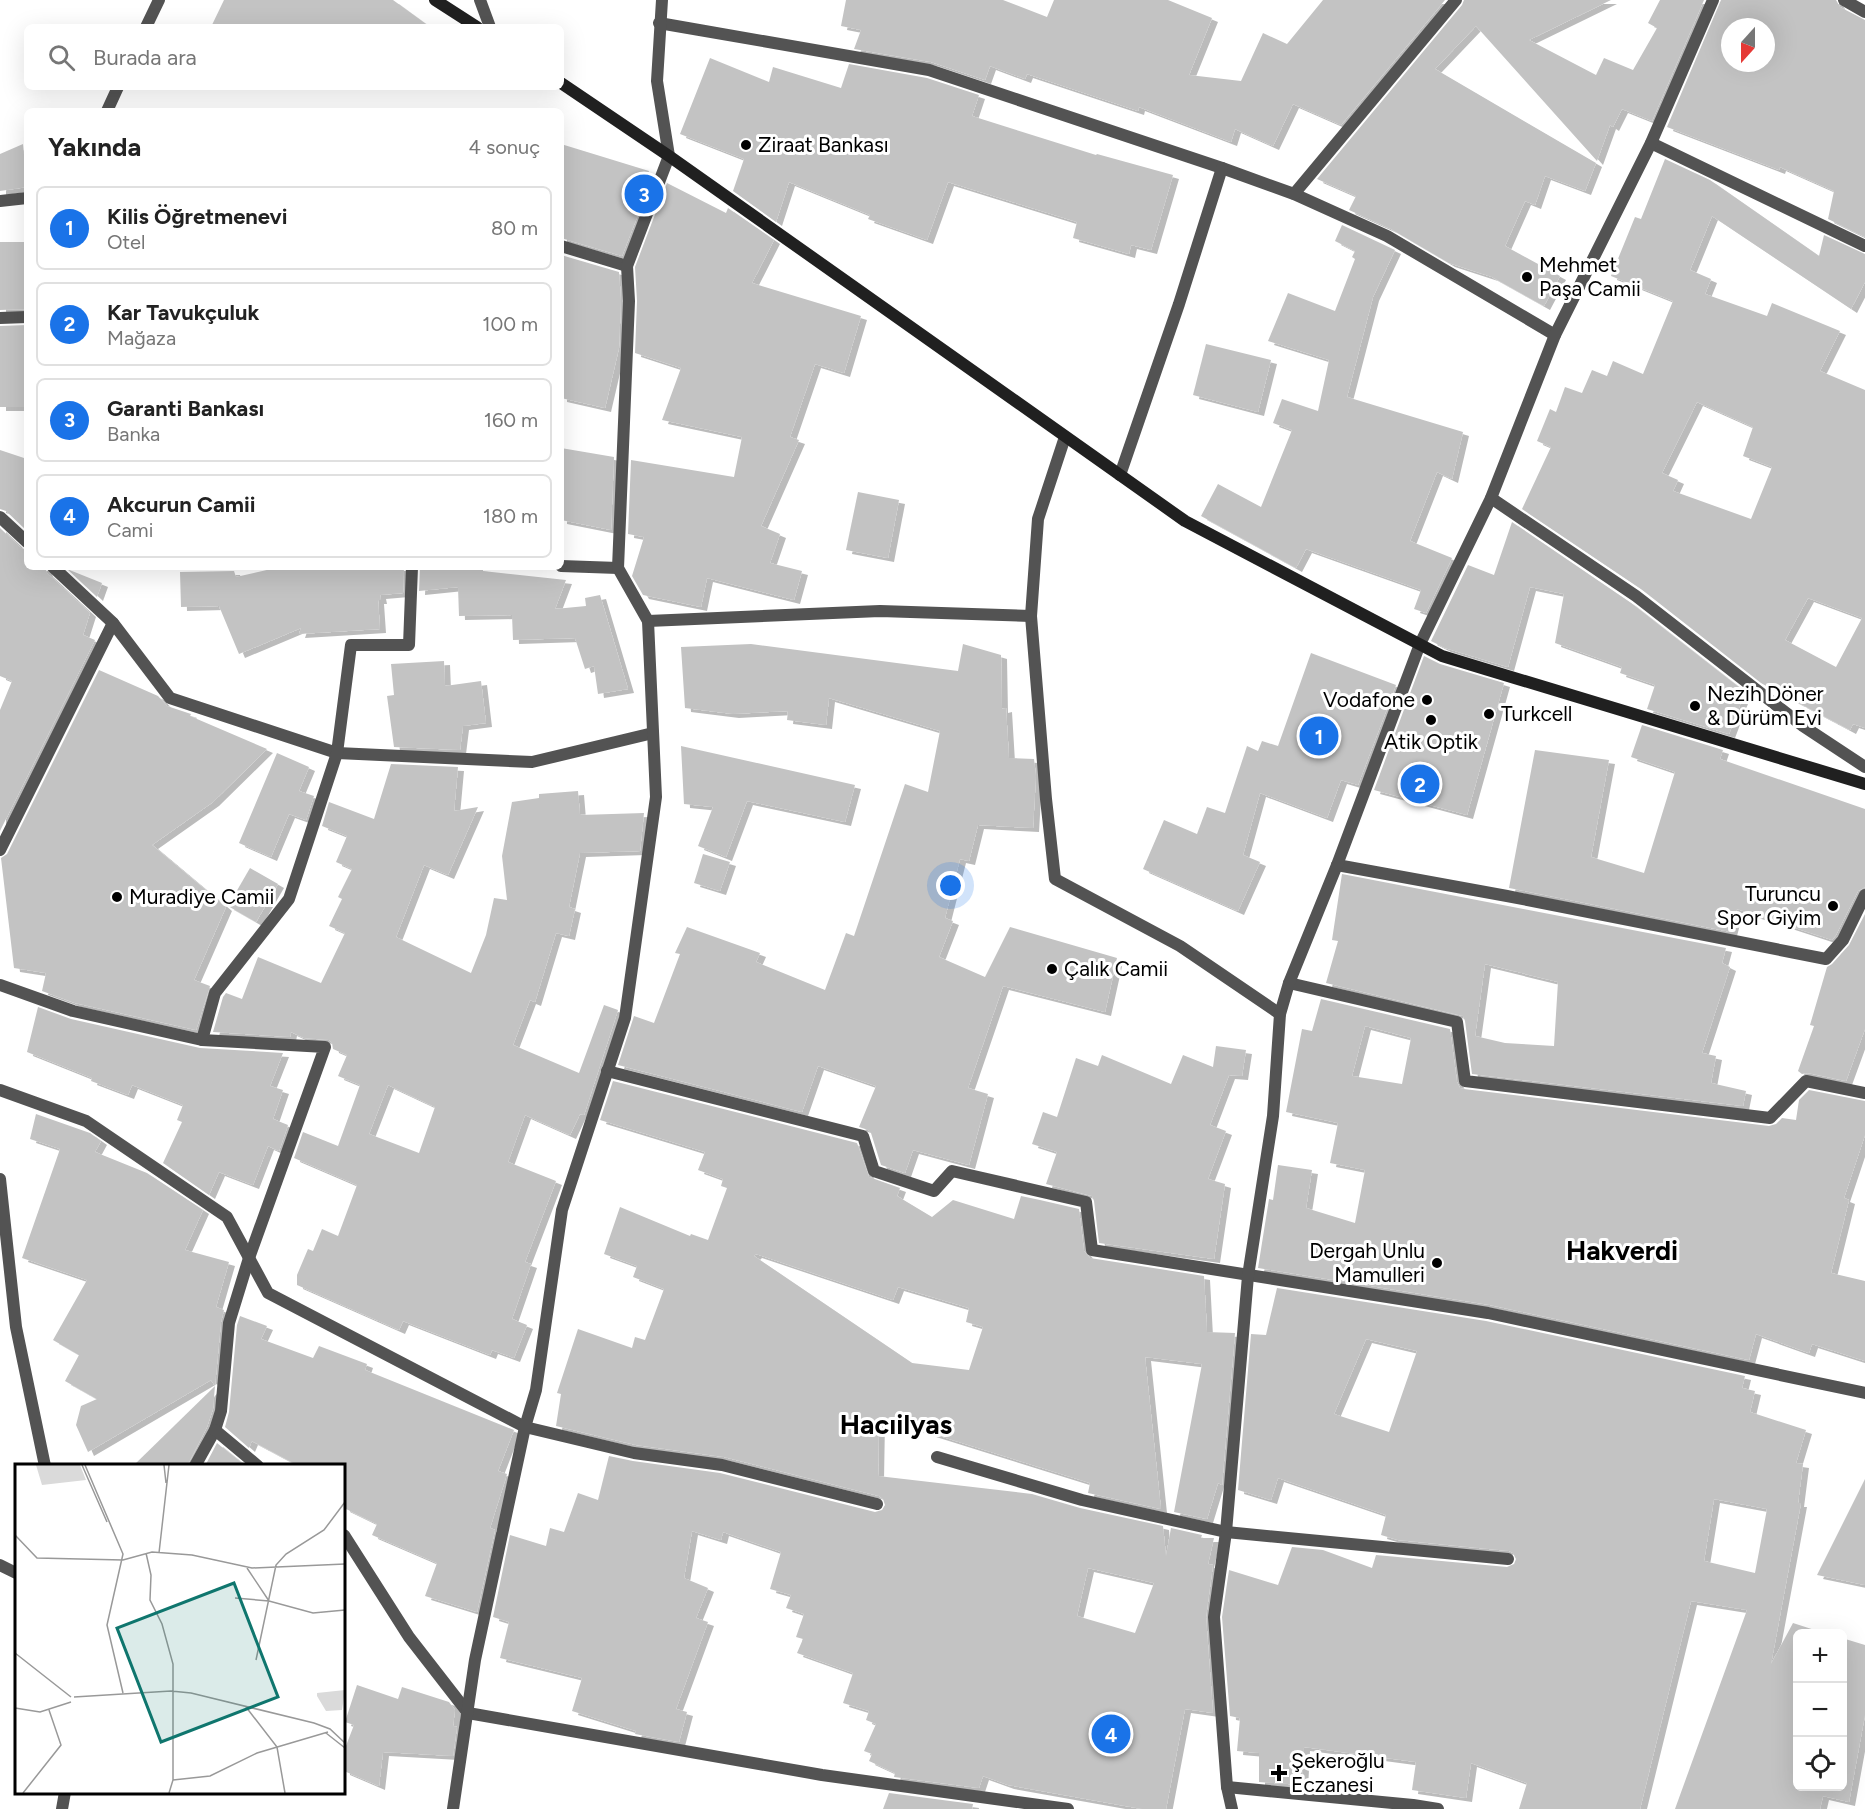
<!DOCTYPE html>
<html lang="tr">
<head>
<meta charset="utf-8">
<style>
	:root { --surface:#fff; --page:#f6f6f6; --text:#222; --muted:#767676; --line:#e0e0e0; --accent:#1a73e8 }
	body { margin:0; font-family:Figtree,sans-serif; background:var(--page); color:var(--text) }
	.controls { position:absolute; right:18px; bottom:18px; display:grid; overflow:hidden; border-radius:9px; box-shadow:0 6px 24px #0002 }
	.controls button { width:54px; height:54px; display:grid; place-items:center; padding:0; border:0; border-bottom:2px solid var(--line); background:var(--surface); color:var(--text); font:30px sans-serif }
	.compass { position:absolute; left:1721px; top:18px; width:54px; height:54px; border-radius:50%; background:var(--surface); box-shadow:0 6px 24px #0002; rotate:201deg }
	.you { position:absolute; left:951px; top:886px; width:21px; height:21px; margin:-15px; border:4px solid #fff; border-radius:50%; background:#1a73e8; box-shadow:0 0 0 9px #1a73e833 }
	.badge { display:grid; place-items:center; width:39px; height:39px; border-radius:50%; background:var(--accent); color:#fff; font-size:20px; font-weight:700 }
	.pin { position:absolute; translate:-50% -50%; border:3px solid #fff; box-shadow:0 2px 6px #0006 }
	.list { margin:0; padding:0; list-style:none }
	h2 { display:flex; justify-content:space-between; align-items:center; height:78px; margin:0; padding:0 24px; font-size:26px }
	h2 small { font-size:20px; font-weight:400; color:var(--muted) }
	.list li { display:grid; grid-template-columns:39px 1fr auto; gap:18px; align-items:center; box-sizing:border-box; height:84px; margin:0 12px 12px; padding:0 12px; border:2px solid var(--line); border-radius:9px }
	.list b { display:block; font-size:22px; white-space:nowrap }
	.list p { margin:0; font-size:20px; white-space:nowrap; color:var(--muted) }
	.list em { font-size:20px; font-style:normal; color:var(--muted) }
	.icon { flex:none; width:33px; height:33px; fill:none; stroke:currentColor; stroke-width:2; stroke-linecap:round; stroke-linejoin:round }
	.map { position:relative; flex:none; width:1865px; height:1809px; overflow:hidden }
	.search { position:absolute; background:var(--surface); box-shadow:0 6px 24px #0002; left:24px; top:24px; width:540px; height:66px; display:flex; align-items:center; gap:15px; box-sizing:border-box; padding:0 21px; border-radius:9px; color:var(--muted); font-size:22px }
	.panel { position:absolute; background:var(--surface); box-shadow:0 6px 24px #0002; left:24px; top:108px; width:540px; height:462px; border-radius:9px }
	.map>svg:first-child { display:block }
</style>
</head>
<body>
<div class="map">
<svg width="1865" height="1809" viewBox="0 0 1865 1809">
	<defs>
		<filter id="shadow"><feDropShadow dx="6" dy="4" stdDeviation="0" flood-color="#0004"/></filter>
	</defs>
	<rect width="100%" height="100%" fill="#fff"/>
	<g fill="#c3c3c3" fill-rule="evenodd" filter="url(#shadow)">
		<polygon points="224,0 393,0 430,27 211,27"/>
		<polygon points="846,0 1003,0 1047,17 1054,0 1168,0 1212,18 1189,75 1241,81 1263,33 1287,44 1323,0 1445,0 1341,125 1293,104 1273,146 1235,129 1231,142 1139,107 1138,111 1027,74 1025,79 990,66 985,80 931,62 854,49 861,30 841,26"/>
		<polygon points="1464,0 1611,0 1529,40 1596,75 1604,58 1633,70 1657,28 1648,23 1660,0 1704,0 1652,121 1622,109 1613,127 1610,125 1597,161 1476,26 1435,69 1596,163 1585,191 1545,176 1535,205 1525,201 1505,246 1560,276 1544,306 1492,277 1449,263 1391,229 1349,210 1356,196 1317,179 1462,5"/>
		<path d="M1721 0H1836L1840 7 1865 20V237L1828 219 1834 191 1780 167 1779 170 1667 127ZM1730 27H1766V63H1730Z"/>
		<polygon points="710,58 769,82 773,67 841,88 849,64 927,78 979,95 972,116 1096,155 1097,154 1173,175 1151,250 1131,245 1129,254 1073,238 1077,222 948,182 927,240 868,219 870,215 789,182 776,222 733,191 744,159 680,134"/>
		<polygon points="23,144 27,187 0,191 0,154"/>
		<polygon points="561,144 649,171 648,174 653,176 622,256 561,238"/>
		<path d="M1665 159 1710 180 1819 256 1824 235 1865 254V282L1851 309 1712 216 1690 270 1711 279 1705 294 1767 316 1772 303 1840 331 1820 371 1865 390V728L1853 724 1850 730 1761 683 1641 589 1522 509 1551 447 1537 441 1550 409 1556 412 1565 387 1582 393 1592 370 1607 376 1613 361 1643 374 1673 301 1611 276 1635 217 1641 219ZM1697 402 1753 427 1743 456 1772 467 1751 519 1673 491 1678 480 1662 473ZM1808 598 1862 618 1836 667 1785 640Z"/>
		<polygon points="667,183 726,213 728,208 774,240 752,283 861,316 844,373 815,364 790,437 799,440 761,526 780,534 770,563 802,571 794,600 707,578 701,607 643,595 632,576 644,537 628,534 631,460 734,477 742,437 662,420 681,368 635,353 637,301 635,267"/>
		<polygon points="1342,225 1395,250 1373,297 1347,397 1463,432 1452,479 1437,472 1410,541 1452,558 1426,613 1414,609 1421,590 1306,549 1296,568 1201,516 1218,484 1261,507 1292,430 1273,423 1282,399 1318,411 1329,360 1268,341 1288,293 1335,311 1355,259 1352,257 1355,251 1335,241"/>
		<polygon points="0,242 27,242 27,309 0,310"/>
		<polygon points="561,255 619,272 621,301 619,348 605,408 561,398"/>
		<polygon points="27,325 27,407 0,407 0,326"/>
		<polygon points="1206,344 1271,360 1258,412 1193,395"/>
		<polygon points="561,448 614,457 611,530 561,520"/>
		<polygon points="0,450 27,459 27,531 6,511 0,509"/>
		<polygon points="858,492 899,500 888,558 846,550"/>
		<polygon points="1512,522 1631,603 1745,692 1729,734 1647,709 1655,685 1620,673 1622,667 1555,643 1564,594 1530,587 1508,667 1445,648 1431,641 1468,565 1494,575"/>
		<polygon points="0,528 21,548 27,550 27,567 45,567 47,573 90,613 83,635 95,640 0,831 0,710 12,681 0,676"/>
		<polygon points="280,567 404,567 403,593 380,595 381,600 378,600 380,629 299,634 301,628 239,654 219,606 181,607 180,572 234,571 236,577"/>
		<polygon points="420,567 474,567 483,568 483,571 566,580 555,609 586,606 585,598 600,595 628,689 598,694 594,666 585,669 575,638 513,640 512,615 459,616 458,587 419,591"/>
		<polygon points="67,569 102,583 97,597"/>
		<polygon points="751,644 958,671 963,644 1001,655 1002,709 1006,708 1009,758 1034,759 1036,776 1033,828 978,825 969,861 960,859 945,918 953,921 939,957 985,977 1010,927 1117,958 1105,1012 1003,986 968,1088 988,1094 969,1165 913,1150 905,1173 881,1165 871,1133 868,1130 859,1127 876,1086 818,1066 802,1112 618,1065 634,1016 654,1023 680,954 675,953 687,927 760,953 756,962 825,990 846,933 854,936 905,784 928,792 940,731 829,698 826,725 787,720 788,711 733,714 685,708 681,647"/>
		<polygon points="1311,653 1396,685 1358,785 1341,780 1327,818 1260,793 1243,855 1260,862 1238,911 1143,869 1164,820 1197,834 1207,807 1225,813 1247,746 1258,751 1262,741 1278,746"/>
		<polygon points="1424,656 1440,664 1504,683 1467,815 1374,790"/>
		<polygon points="444,661 445,686 481,681 486,723 463,726 460,750 394,747 387,696 394,695 391,664"/>
		<polygon points="99,670 158,696 167,706 191,714 190,716 267,749 213,802 152,845 226,907 194,980 210,986 196,1030 75,1003 42,991 46,973 14,968 1,858 7,854"/>
		<polygon points="1642,725 1723,750 1720,759 1865,809 1865,887 1858,891 1836,935 1832,940 1737,909 1731,932 1509,888 1535,750 1609,760 1591,857 1644,873 1675,772 1631,757"/>
		<polygon points="681,746 855,785 845,822 747,801 726,857 698,846 713,807 684,804"/>
		<polygon points="277,753 309,767 299,791 314,796 306,820 289,814 271,857 239,843"/>
		<path d="M391 764 458 767 454 811 478 807 448 875 424 865 396 937 471 973 486 935 494 898 507 900 502 856 512 802 539 798V794L578 791 580 815 644 813 640 851 580 853 569 907 575 909 569 936 556 933 535 1002 530 1000 513 1045 579 1073 604 1005 618 1010 584 1115 580 1114 570 1135 525 1115 508 1162 556 1181 525 1262 531 1264 512 1319 527 1325 514 1358 492 1350 490 1355 403 1321 399 1330 297 1285V1275L308 1249 313 1251 322 1229 338 1236 357 1185 294 1158 303 1132 338 1146 360 1085 338 1076 347 1055 333 1049 332 1043 329 1040 304 1038 291 1032 290 1037 213 1032 223 997 226 993 242 999 258 957 321 983 345 933 329 926 342 899 338 897 352 869 336 862 347 836 322 826 329 802 374 819ZM388 1085 435 1107 419 1153 369 1134Z"/>
		<polygon points="703,854 730,862 720,891 694,883"/>
		<polygon points="250,868 278,884 256,922 228,906"/>
		<path d="M1342 874 1726 948 1722 963 1730 967 1702 1053 1716 1056 1711 1083 1746 1091 1743 1106 1472 1074 1465 1021 1463 1016 1326 983 1338 941 1332 940ZM1485 964 1558 982 1554 1046 1505 1043 1475 1036Z"/>
		<polygon points="1865,914 1865,1029 1846,1081 1808,1073 1802,1074 1798,1071 1814,1026 1810,1025 1827,967 1832,964 1849,945"/>
		<path d="M1321 999 1450 1029 1457 1082 1460 1088 1464 1089 1769 1126 1776 1124 1782 1118 1796 1120 1799 1100 1809 1090 1865 1101V1135L1844 1198 1849 1200 1831 1273 1865 1281V1361L1812 1344 1809 1353 1756 1334 1749 1360 1490 1305 1258 1268 1269 1199 1273 1200 1278 1165 1312 1170 1306 1208 1355 1223 1365 1170 1330 1163 1338 1123 1286 1112 1302 1029 1312 1031ZM1365 1026 1411 1038 1402 1084 1352 1076Z"/>
		<polygon points="38,1007 71,1019 200,1048 283,1053 270,1086 283,1090 273,1119 288,1125 279,1151 268,1146 253,1185 219,1172 209,1195 163,1163 182,1122 177,1120 183,1105 132,1085 128,1095 91,1081 92,1078 27,1052"/>
		<polygon points="1216,1046 1246,1050 1242,1076 1229,1075 1210,1125 1226,1131 1208,1179 1225,1184 1214,1259 1099,1243 1094,1201 1092,1196 1046,1184 1057,1152 1032,1144 1043,1112 1057,1117 1076,1058 1098,1066 1102,1055 1171,1084 1183,1055 1213,1067"/>
		<path d="M613 1081 857 1143 869 1177 900 1188 897 1196 932 1217 953 1200 1014 1219 1021 1196 1040 1200 1079 1209 1084 1251 1090 1258 1204 1276 1207 1332 1235 1333 1222 1485 1218 1483 1207 1519 1174 1512 1202 1364 1145 1357 1161 1509 1088 1493 1090 1483 879 1417 878 1476 1032 1494 1080 1508 1163 1526 1166 1556 1171 1528 1202 1535 1201 1538H1214L1208 1564 1213 1565 1206 1617 1213 1713 1185 1709 1166 1809H1142L1008 1785 983 1776 979 1788 894 1777 895 1773 869 1761 872 1754 864 1751 876 1724 866 1720 869 1711 843 1703 853 1673 797 1653 803 1639 796 1637 804 1614 786 1608 791 1595 770 1589 781 1552 723 1532 721 1540 692 1531 684 1578 708 1588 696 1618 708 1622 676 1709 687 1712 679 1742 635 1734 636 1731 572 1711 582 1678 500 1658 509 1622 493 1617 510 1535 546 1546 550 1528 564 1532 578 1493 598 1500 609 1456 633 1461 720 1473 875 1512 882 1510 885 1505 883 1499 879 1496 724 1457 636 1445 556 1426 561 1394 557 1393 578 1329 632 1348 635 1337 645 1340 664 1289 633 1277 637 1266 604 1254 620 1207 690 1236 691 1234 708 1240 727 1188 721 1186 723 1179 698 1170 705 1152 600 1120ZM756 1254 893 1300 898 1287 969 1308 966 1322 983 1327 969 1370 912 1363 754 1256ZM1088 1568 1154 1583 1135 1633 1077 1616Z"/>
		<polygon points="36,1114 90,1133 101,1141 95,1152 147,1173 203,1210 185,1250 229,1262 216,1307 224,1310 221,1322 215,1386 211,1380 88,1452 76,1425 81,1406 97,1399 65,1381 79,1355 53,1340 87,1280 22,1258 60,1149 30,1139"/>
		<path d="M1277 1288 1486 1321 1745 1376 1742 1388 1755 1391 1750 1412 1806 1430 1796 1463 1803 1464 1798 1503H1801L1771 1664 1793 1623 1827 1634H1797V1786H1842V1638L1865 1645V1715L1849 1802 1823 1796 1820 1809H1675L1747 1610 1691 1601 1640 1809H1519L1527 1783 1471 1763 1466 1798 1412 1790 1416 1762 1304 1747 1302 1785 1259 1782V1753L1237 1751 1240 1718 1230 1716 1222 1617 1229 1570 1278 1585 1292 1547 1323 1550 1372 1568 1376 1555 1507 1567 1514 1564 1516 1559 1513 1553 1509 1551 1398 1540 1381 1535 1386 1515 1278 1478 1271 1500 1238 1490 1251 1334 1266 1335ZM1366 1339 1417 1351 1389 1432 1334 1414ZM1714 1499 1767 1509 1755 1573 1704 1561Z"/>
		<polygon points="240,1316 267,1326 261,1339 313,1358 319,1346 367,1364 365,1370 514,1430 498,1471 507,1474 490,1528 495,1530 477,1612 425,1596 437,1563 372,1535 377,1524 344,1508 344,1466 299,1466 252,1441 249,1448 225,1427 229,1412 237,1325"/>
		<polygon points="215,1386 213,1409 207,1427 187,1466 133,1466"/>
		<polygon points="217,1443 243,1464 242,1466 205,1466"/>
		<polygon points="1865,1479 1865,1585 1817,1575"/>
		<polygon points="357,1685 398,1699 402,1687 449,1702 455,1710 453,1726 457,1727 453,1756 383,1752 379,1786 344,1771 344,1751 354,1725 345,1722"/>
		<polygon points="889,1793 973,1804 972,1809 883,1809"/>
	</g>
	<g fill="none" stroke-linecap="round" stroke-linejoin="round">
		<g stroke="#535353" stroke-width="12">
			<polyline points="1844,0 1865,12"/>
			<polyline points="659,23 929,70 1222,168 1294,194 1387,236 1555,335"/>
			<polyline points="146,27 159,0"/>
			<polyline points="107,111 118,87"/>
			<polyline points="1651,143 1865,246"/>
			<polyline points="1294,194 1456,0"/>
			<polyline points="0,201 27,198"/>
			<polyline points="561,246 627,266"/>
			<polyline points="0,318 27,317"/>
			<polyline points="1065,437 1038,519 1031,616 1046,799 1055,879 1180,946 1280,1014"/>
			<polyline points="1120,475 1179,304 1222,168"/>
			<polyline points="1491,498 1636,596 1803,726 1865,767"/>
			<polyline points="0,517 27,542"/>
			<polyline points="561,566 618,568"/>
			<polyline points="53,567 113,623 170,698 337,753 532,762 653,733"/>
			<polyline points="648,621 880,611 1031,616"/>
			<polyline points="1337,865 1507,896 1826,959 1843,940 1865,895"/>
			<polyline points="1289,983 1457,1022 1465,1081 1770,1118 1806,1081 1865,1093"/>
			<polyline points="0,985 73,1011 202,1040 325,1047 249,1258 229,1323 221,1411 215,1430 195,1466"/>
			<polyline points="202,1040 215,993 289,899 337,753 351,645 409,645 412,567"/>
			<polyline points="607,1071 863,1136 874,1171 934,1191 952,1171 1086,1202 1092,1250 1488,1313 1865,1393"/>
			<polyline points="0,1090 86,1121 227,1217 268,1293 525,1427 634,1453 722,1465 877,1504"/>
			<polyline points="0,1179 16,1327 45,1466"/>
			<polyline points="215,1430 258,1466"/>
			<polyline points="937,1457 1082,1500 1226,1532 1508,1559"/>
			<polyline points="344,1535 409,1637 468,1713 822,1775 1068,1809"/>
			<polyline points="1227,1787 1413,1805 1438,1809"/>
			<polyline points="62,1809 65,1792"/>
			<polyline points="453,1809 475,1660 525,1427 536,1390 562,1210 625,1018 656,797 648,621 618,568 629,301 627,266 669,156 657,81 662,0"/>
		</g>
		<g stroke="#535353" stroke-width="12">
			<polyline points="480,0 490,27"/>
			<polyline points="0,850 113,623"/>
			<polyline points="0,1565 16,1573"/>
			<polyline points="1232,1809 1227,1787 1214,1617 1226,1532 1248,1276 1273,1116 1280,1014 1289,983 1337,865 1420,644 1491,498 1555,335 1651,143 1713,0"/>
		</g>
		<g stroke="#202020" stroke-width="12">
			<polyline points="435,0 477,27"/>
			<polyline points="561,83 669,156 1185,521 1442,656 1865,784"/>
		</g>
	</g>
	<g fill="#000" stroke="#fff" stroke-width="2">
		<circle cx="746" cy="145" r="6"/>
		<circle cx="1527" cy="277" r="6"/>
		<circle cx="1427" cy="700" r="6"/>
		<circle cx="1695" cy="706" r="6"/>
		<circle cx="1489" cy="714" r="6"/>
		<circle cx="1431" cy="720" r="6"/>
		<circle cx="117" cy="897" r="6"/>
		<circle cx="1833" cy="906" r="6"/>
		<circle cx="1052" cy="969" r="6"/>
		<circle cx="1437" cy="1263" r="6"/>
		<path d="M1276 1764h6v6h6v6h-6v6h-6v-6h-6v-6h6z"/>
	</g>
	<g text-anchor="middle" stroke-width="6" stroke-linejoin="round" paint-order="stroke">
		<g font-size="21" fill="#000" stroke="#fff" text-anchor="start">
			<text x="758" y="152">Ziraat Bankası</text>
			<text x="1539" y="272">Mehmet<tspan x="1539" dy="24">Paşa Camii</tspan></text>
			<text x="1707" y="701">Nezih Döner<tspan x="1707" dy="24">&amp; Dürüm Evi</tspan></text>
			<text x="1415" y="707" text-anchor="end">Vodafone</text>
			<text x="1501" y="721">Turkcell</text>
			<text x="1431" y="749" text-anchor="middle">Atik Optik</text>
			<text x="1821" y="901" text-anchor="end">Turuncu<tspan x="1821" dy="24">Spor Giyim</tspan></text>
			<text x="129" y="904">Muradiye Camii</text>
			<text x="1064" y="976">Çalık Camii</text>
			<text x="1425" y="1258" text-anchor="end">Dergah Unlu<tspan x="1425" dy="24">Mamulleri</tspan></text>
			<text x="1291" y="1768">Şekeroğlu<tspan x="1291" dy="24">Eczanesi</tspan></text>
		</g>
		<g font-size="27" font-weight="bold" fill="#000" stroke="#fff">
			<text x="1622" y="1260">Hakverdi</text>
			<text x="896" y="1434">Hacıilyas</text>
		</g>
	</g>
	<g transform="translate(15 1464)">
		<rect width="330" height="330" fill="#fff"/>
		<path d="M21 1H65L71 16 27 21ZM330 226 327 246 311 247 302 232V229Z" fill="#dadada"/>
		<path fill="none" stroke="#999" stroke-width="1.5" d="M67 1 92 58M70 1 108 90 92 161 108 229M149 1 151 19M0 71 22 94 108 96 137 88 177 91 237 104 330 100M131 89 136 111 135 136 147 160 158 200V316L154 329M144 89 154 1M232 104 254 137M220 134 254 137 298 149 330 146M0 189 56 233M241 196 261 101 271 90 309 66 330 38M59 233 156 227 176 229 299 259 315 265 330 279M231 243 262 283 270 329M0 244 25 248 56 238M311 269 330 284M158 316 195 312 242 289 313 268M8 329 46 281 34 246"/>
		<path fill="#0f766e" fill-opacity="0.15" stroke="#0f766e" stroke-width="3" d="M219 119 263 233 146 278 102 164Z"/>
		<rect width="330" height="330" fill="none" stroke="#000" stroke-width="3"/>
	</g>
</svg>
<div class="controls">
<button>+</button>
<button>−</button>
<button><svg class="icon" aria-label="locate" viewBox="0 0 24 24"><circle cx="12" cy="12" r="6"/><path d="M12 2v4M12 18v4M2 12h4M18 12h4"/></svg></button>
</div>
<svg class="compass" viewBox="-18 -18 36 36"><path d="M0-13l5 13h-10z" fill="#e53935"/><path d="M0 13l5-13h-10z" fill="#767676"/></svg>
<div class="you"></div>
<div class="pin badge" style="left:1319px;top:736px">1</div>
<div class="pin badge" style="left:1420px;top:784px">2</div>
<div class="pin badge" style="left:644px;top:194px">3</div>
<div class="pin badge" style="left:1111px;top:1734px">4</div>
<div class="search"><svg class="icon" aria-label="search" viewBox="0 0 24 24"><circle cx="10" cy="10" r="6"/><path d="M15 15l6 6"/></svg>Burada ara</div>
<section class="panel">
<h2>Yakında<small>4 sonuç</small></h2>
<ul class="list">
<li><span class="badge">1</span><div><b>Kilis Öğretmenevi</b><p>Otel</p></div><em>80 m</em></li>
<li><span class="badge">2</span><div><b>Kar Tavukçuluk</b><p>Mağaza</p></div><em>100 m</em></li>
<li><span class="badge">3</span><div><b>Garanti Bankası</b><p>Banka</p></div><em>160 m</em></li>
<li><span class="badge">4</span><div><b>Akcurun Camii</b><p>Cami</p></div><em>180 m</em></li>
</ul>
</section>
</div>
</body>
</html>
